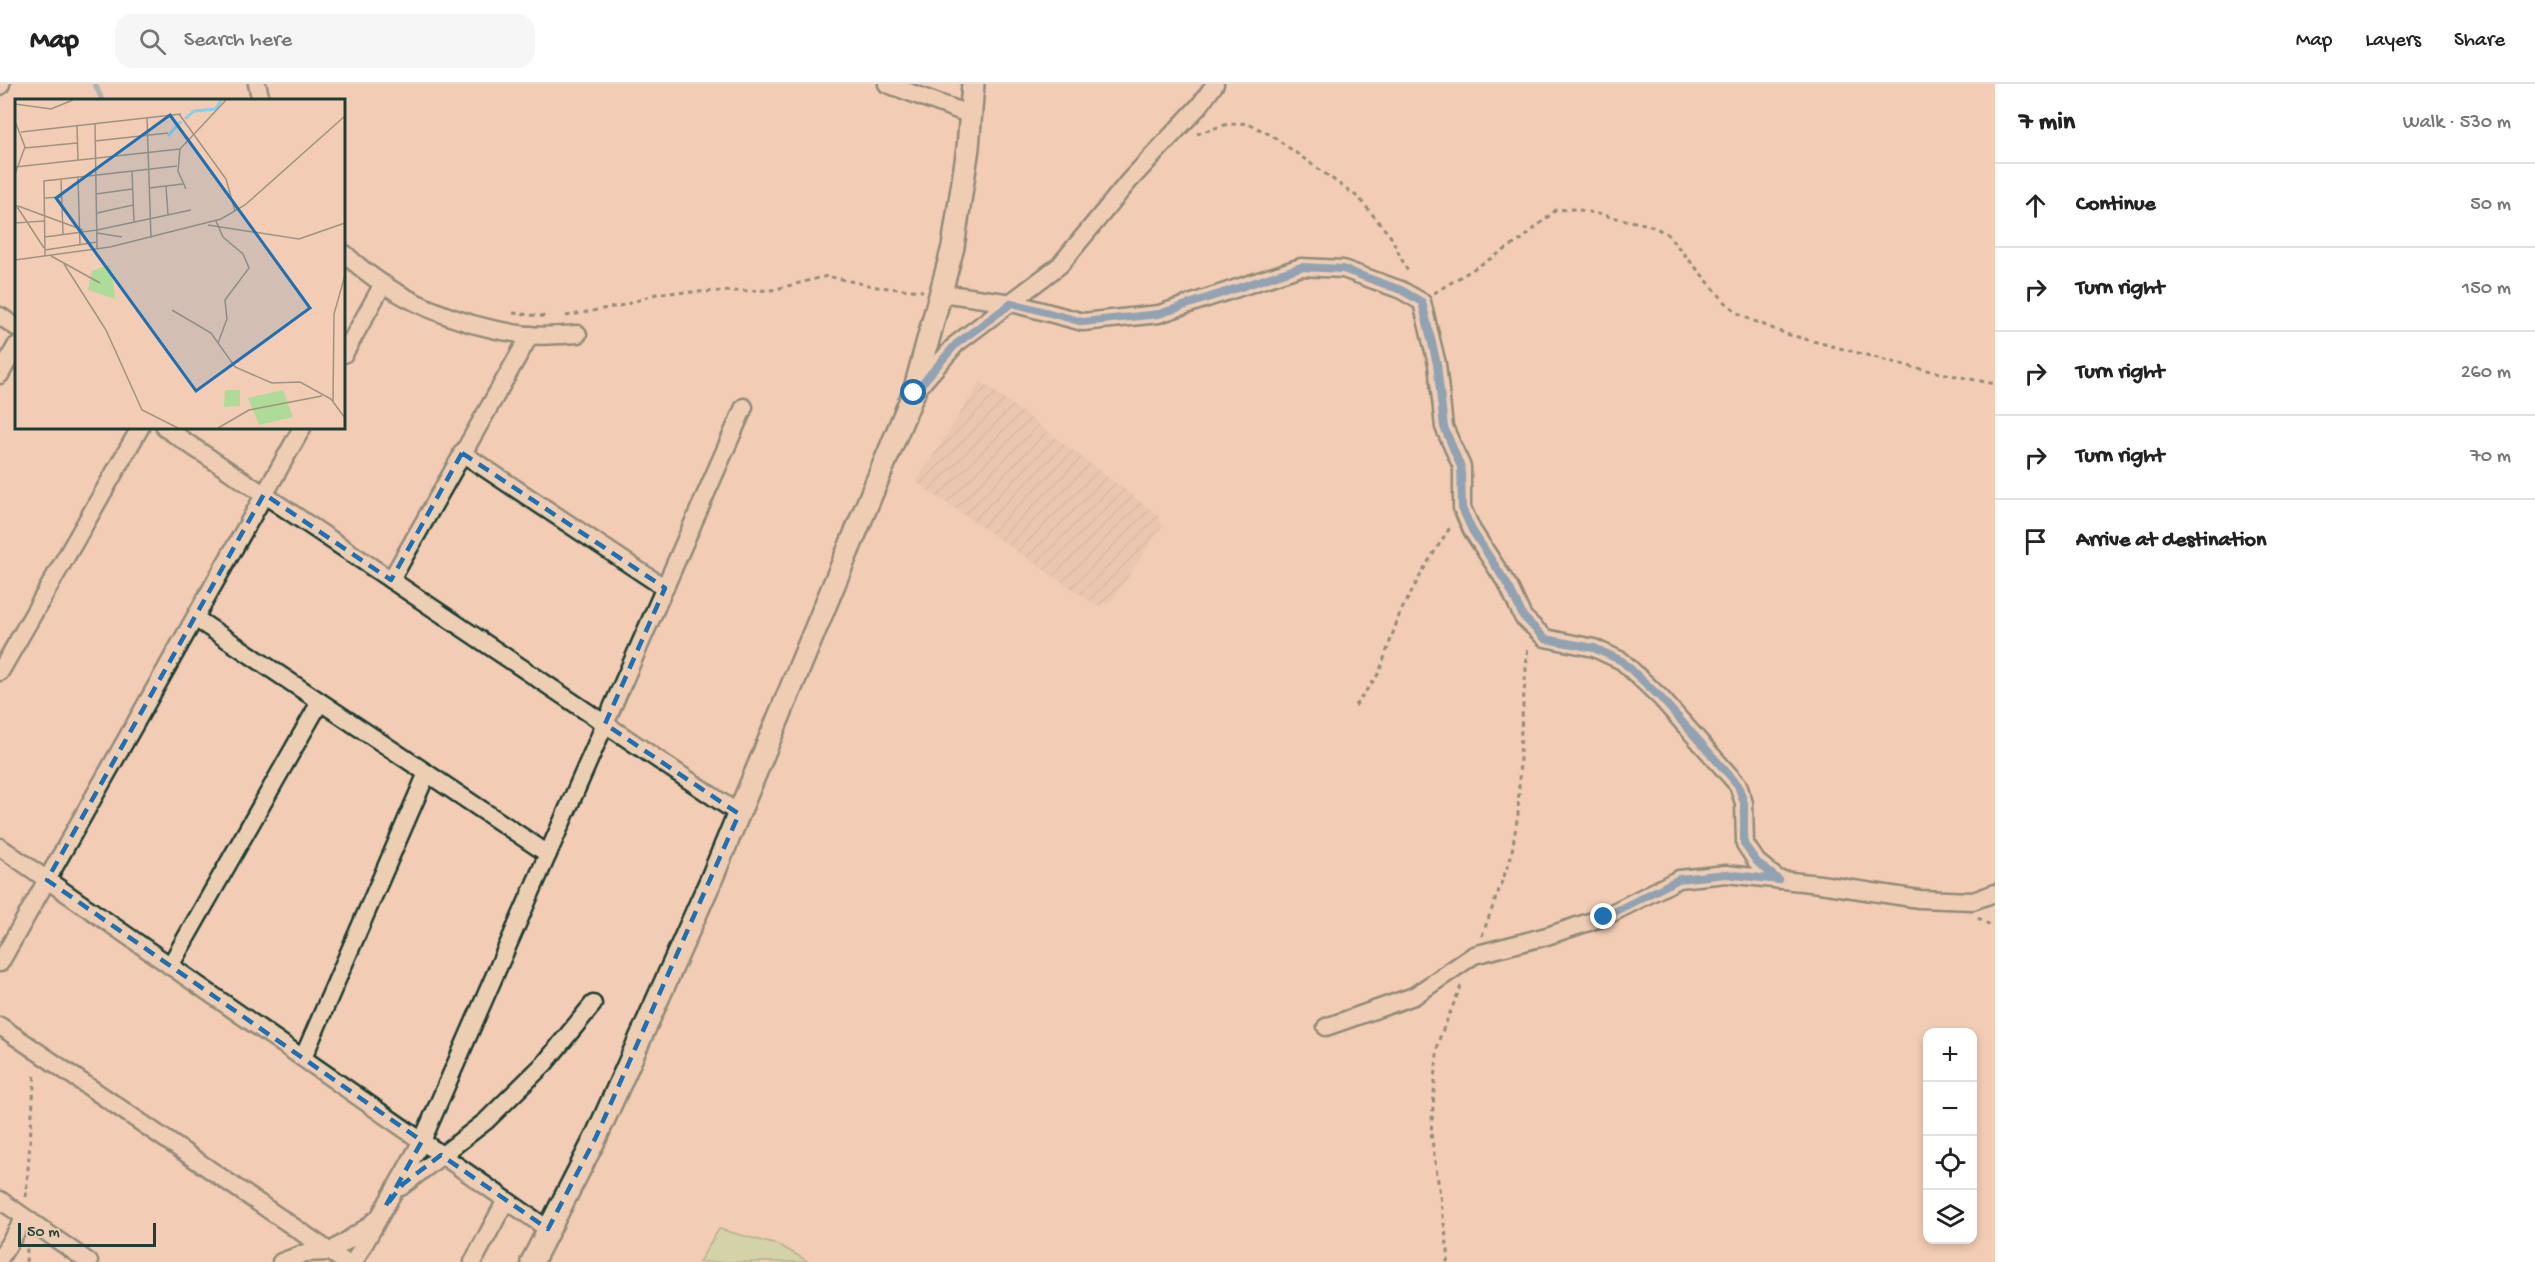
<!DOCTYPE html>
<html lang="en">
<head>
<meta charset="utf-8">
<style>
	:root { --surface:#fff; --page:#f6f6f6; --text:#222; --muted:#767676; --line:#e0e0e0 }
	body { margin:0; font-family:"Gochi Hand",sans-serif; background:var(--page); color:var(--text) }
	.controls { position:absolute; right:18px; bottom:18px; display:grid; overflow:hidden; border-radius:12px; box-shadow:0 3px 9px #0003 }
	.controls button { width:54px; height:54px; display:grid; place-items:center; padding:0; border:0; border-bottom:2px solid var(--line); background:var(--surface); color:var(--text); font:30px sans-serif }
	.scale { position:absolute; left:18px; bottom:15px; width:138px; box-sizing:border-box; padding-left:6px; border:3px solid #1f3d34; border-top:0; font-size:16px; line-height:21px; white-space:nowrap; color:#1f3d34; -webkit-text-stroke:4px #eccfb3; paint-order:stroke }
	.stop { position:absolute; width:18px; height:18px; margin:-14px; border:4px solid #1f6fb2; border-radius:50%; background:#fff }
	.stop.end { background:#1f6fb2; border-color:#fff; box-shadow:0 2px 6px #0008 }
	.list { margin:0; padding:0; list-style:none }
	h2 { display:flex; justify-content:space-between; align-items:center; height:78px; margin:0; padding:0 24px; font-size:26px }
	h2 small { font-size:20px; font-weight:400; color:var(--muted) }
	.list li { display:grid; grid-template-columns:39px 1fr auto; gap:18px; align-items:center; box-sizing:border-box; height:84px; padding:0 24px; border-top:2px solid var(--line) }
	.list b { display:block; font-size:22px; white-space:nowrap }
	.list em { font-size:20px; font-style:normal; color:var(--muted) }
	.icon { flex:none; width:33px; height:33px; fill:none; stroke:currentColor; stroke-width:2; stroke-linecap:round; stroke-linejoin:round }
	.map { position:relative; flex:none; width:1995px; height:1178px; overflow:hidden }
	header { display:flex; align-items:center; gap:36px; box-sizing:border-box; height:84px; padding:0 30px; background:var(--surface); border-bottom:2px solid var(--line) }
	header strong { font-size:28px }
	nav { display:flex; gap:33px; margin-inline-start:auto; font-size:21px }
	.search { width:420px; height:54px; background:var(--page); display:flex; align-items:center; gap:15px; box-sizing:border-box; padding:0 21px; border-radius:18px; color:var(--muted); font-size:22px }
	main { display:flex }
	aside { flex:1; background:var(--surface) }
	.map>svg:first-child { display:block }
</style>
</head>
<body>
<header>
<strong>Map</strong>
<div class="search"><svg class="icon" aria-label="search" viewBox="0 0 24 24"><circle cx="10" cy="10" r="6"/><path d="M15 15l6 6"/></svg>Search here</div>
<nav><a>Map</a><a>Layers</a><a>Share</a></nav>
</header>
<main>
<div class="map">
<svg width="1995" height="1178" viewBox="0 0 1995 1178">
	<defs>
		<pattern id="industrial-furrows" width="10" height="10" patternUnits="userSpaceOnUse" patternTransform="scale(1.5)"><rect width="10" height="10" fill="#e2bda9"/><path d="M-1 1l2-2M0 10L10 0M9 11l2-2" fill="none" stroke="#c1a392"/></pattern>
	</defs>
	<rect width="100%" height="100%" fill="#f2ccb4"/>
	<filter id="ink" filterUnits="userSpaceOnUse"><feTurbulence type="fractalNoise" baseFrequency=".0167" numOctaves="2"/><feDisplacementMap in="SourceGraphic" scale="12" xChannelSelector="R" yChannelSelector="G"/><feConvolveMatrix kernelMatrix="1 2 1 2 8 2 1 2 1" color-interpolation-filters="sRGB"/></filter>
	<g filter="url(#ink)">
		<polygon fill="url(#industrial-furrows)" points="981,297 1158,431 1162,442 1111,518 1097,522 916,398"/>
		<polygon fill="#afdb99" stroke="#678c66" stroke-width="1.5" points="719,1145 781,1162 809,1178 699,1178"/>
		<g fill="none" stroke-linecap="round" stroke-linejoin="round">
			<polyline stroke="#5f94a1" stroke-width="5" points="95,0 102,16"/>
			<g stroke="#1f3d34" stroke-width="21">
				<g id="minor">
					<polyline points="257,0 261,16"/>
					<polyline points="887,0 971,31"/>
					<polyline points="0,2 1,0"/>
					<path d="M344 169C393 216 461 243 527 251 544 253 562 251 578 250"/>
					<polyline points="941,209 1012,219 1083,238 1159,230 1301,183 1343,185 1401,206 1422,218 1437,280 1444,343 1462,383 1462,424 1472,446 1509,503 1523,533 1545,554 1594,564 1622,577 1661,614 1738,701 1744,719 1745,760 1757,778 1779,796"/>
					<polyline points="0,232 16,243"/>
					<polyline points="344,270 383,200"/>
					<polyline points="0,291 16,262"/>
					<polyline points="917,305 956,260 1060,181 1129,97 1200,21 1215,0"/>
					<polyline points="165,344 739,730"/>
					<polyline points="462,369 665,504"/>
					<polyline points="391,496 530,251"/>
					<polyline points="195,534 548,770"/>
					<polyline points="0,588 140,344"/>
					<polyline points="0,763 548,1145"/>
					<polyline points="0,879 302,344"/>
					<polyline points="170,882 320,618"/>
					<polyline points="0,942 345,1178"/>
					<polyline points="1326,943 1414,912 1474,871 1547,852 1604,833 1679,795 1726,790 1820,800 1919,815 1973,817 1995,809"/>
					<polyline points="303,974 427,689"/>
					<polyline points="401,1103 486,1037 545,979 593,920"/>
					<polyline points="0,1116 89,1178"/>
					<polyline points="0,1174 25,1134"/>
					<polyline points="281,1178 305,1169 330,1168 369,1142 374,1137"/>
					<polyline points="354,1178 422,1057 744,323"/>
					<polyline points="473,1178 506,1116"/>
				</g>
			</g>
			<g stroke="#1f3d34" stroke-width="26">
				<polyline id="tertiary" points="532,1178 596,1053 711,796 914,308 953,163 968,64 973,0"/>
			</g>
			<g stroke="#1f3d34" stroke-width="3" stroke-dasharray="4.5 4.5" stroke-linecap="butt">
				<polyline points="1197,50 1224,41 1247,39 1271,51 1359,114 1391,153 1409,190"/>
				<polyline points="1434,209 1521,156 1556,126 1575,125 1649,141 1666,149 1726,219 1742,232 1786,250 1912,283 1995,300"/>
				<polyline points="513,229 548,233"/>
				<polyline points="566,232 624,221 659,209 772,206 827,192 877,203 923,207"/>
				<polyline points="1355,622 1379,589 1400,529 1426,481 1451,442"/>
				<polyline points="1978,834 1995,844"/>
				<polyline points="1482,852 1511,773 1518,730 1521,645 1528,561"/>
				<polyline points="26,1113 35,988"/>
				<polyline points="26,1178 27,1164"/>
				<polyline points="1446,1178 1449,1174 1431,1049 1438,958 1461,902"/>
			</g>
			<use href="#minor" stroke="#eccfb3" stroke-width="16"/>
			<use href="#tertiary" stroke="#eccfb3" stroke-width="21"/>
		</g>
	</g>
	<g fill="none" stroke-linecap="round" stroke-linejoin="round" filter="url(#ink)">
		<polyline stroke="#1f6fb2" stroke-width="8" points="914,309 956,260 1012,219 1083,238 1159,230 1301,183 1343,185 1401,206 1422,218 1437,280 1444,343 1461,383 1462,424 1472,446 1509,503 1523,532 1545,555 1594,564 1622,577 1661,614 1738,701 1744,719 1744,760 1757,778 1779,796 1726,790 1679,795 1604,833"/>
	</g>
	<path d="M0 0H1995V1178H0ZM462 369 665 504 605 640 739 730 596 1053 548 1145 441 1071 403 1100 385 1123 422 1057 47 796 264 410 391 496Z" fill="#f2ccb4" fill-opacity=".55" fill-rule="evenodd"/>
	<path fill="none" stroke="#1f6fb2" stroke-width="4.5" stroke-dasharray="12 8" stroke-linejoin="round" d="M462 369 665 504 605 640 739 730 596 1053 548 1145 441 1071 403 1100 385 1123 422 1057 47 796 264 410 391 496Z"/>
	<g transform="translate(15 15)">
		<rect width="330" height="330" fill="#f2ccb4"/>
		<path d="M210 291H225V307L209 308ZM268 291 278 318 244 326 233 299Z" fill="#afdb99"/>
		<path d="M94 166 97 173 100 200 73 191 77 172Z" fill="#afdb99"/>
		<path fill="none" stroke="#89ceea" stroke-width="3" d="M170 20 179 12 201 10 206 1M153 37 166 22"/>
		<path fill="none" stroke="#9e9381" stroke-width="1.5" d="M0 5 36 10 58 1M164 15 211 80 220 112M132 19 136 139M0 22 10 48 0 75M80 25 82 150M62 27 63 61M6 33 166 15M80 42 153 34M10 49 62 44M0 68 165 50M117 72 119 123M63 79 65 146M46 80 48 135M151 87 153 116M134 89 168 85M171 90 163 72 165 50 211 1M81 95 117 90M29 99 47 98M1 106 29 149M3 107 68 131M82 114 118 106M201 122 208 138 228 155 234 169 210 201 212 220 203 244M0 124 29 122M193 126 284 140 330 124M82 134 107 138M30 138 82 131 176 111M30 151 82 143M30 157 29 82 162 67M36 157 85 184M0 161 95 148 206 120 230 106 330 17M49 165 91 231 127 311 163 329M157 211 196 234 220 268 257 284 285 283 316 300 330 319M318 302 319 215 330 176M203 329 234 311 307 297"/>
		<path fill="#1f6fb2" fill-opacity="0.15" stroke="#1f6fb2" stroke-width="3" d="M155 16 295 209 181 292 41 99Z"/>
		<rect width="330" height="330" fill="none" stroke="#1f3d34" stroke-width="3"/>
	</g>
</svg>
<div class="controls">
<button>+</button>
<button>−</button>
<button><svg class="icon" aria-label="locate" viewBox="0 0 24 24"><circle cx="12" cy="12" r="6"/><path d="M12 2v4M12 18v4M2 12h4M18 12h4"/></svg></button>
<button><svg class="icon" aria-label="layers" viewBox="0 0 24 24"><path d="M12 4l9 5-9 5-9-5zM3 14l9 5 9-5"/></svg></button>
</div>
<div class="scale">50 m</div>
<div class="stop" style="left:914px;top:309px"></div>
<div class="stop end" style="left:1604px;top:833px"></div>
</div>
<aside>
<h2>7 min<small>Walk · 530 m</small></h2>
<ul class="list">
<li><svg class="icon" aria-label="ahead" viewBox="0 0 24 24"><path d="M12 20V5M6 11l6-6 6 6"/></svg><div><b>Continue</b></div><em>50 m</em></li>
<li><svg class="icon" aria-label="right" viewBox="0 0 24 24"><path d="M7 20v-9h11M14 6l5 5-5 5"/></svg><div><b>Turn right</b></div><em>150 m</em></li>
<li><svg class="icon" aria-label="right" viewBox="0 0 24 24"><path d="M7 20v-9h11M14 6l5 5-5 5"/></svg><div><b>Turn right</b></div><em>260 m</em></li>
<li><svg class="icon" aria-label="right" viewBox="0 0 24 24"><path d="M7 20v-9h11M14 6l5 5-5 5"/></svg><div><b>Turn right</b></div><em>70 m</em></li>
<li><svg class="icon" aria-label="arrive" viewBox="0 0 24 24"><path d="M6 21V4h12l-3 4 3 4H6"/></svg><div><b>Arrive at destination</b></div></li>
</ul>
</aside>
</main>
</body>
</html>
